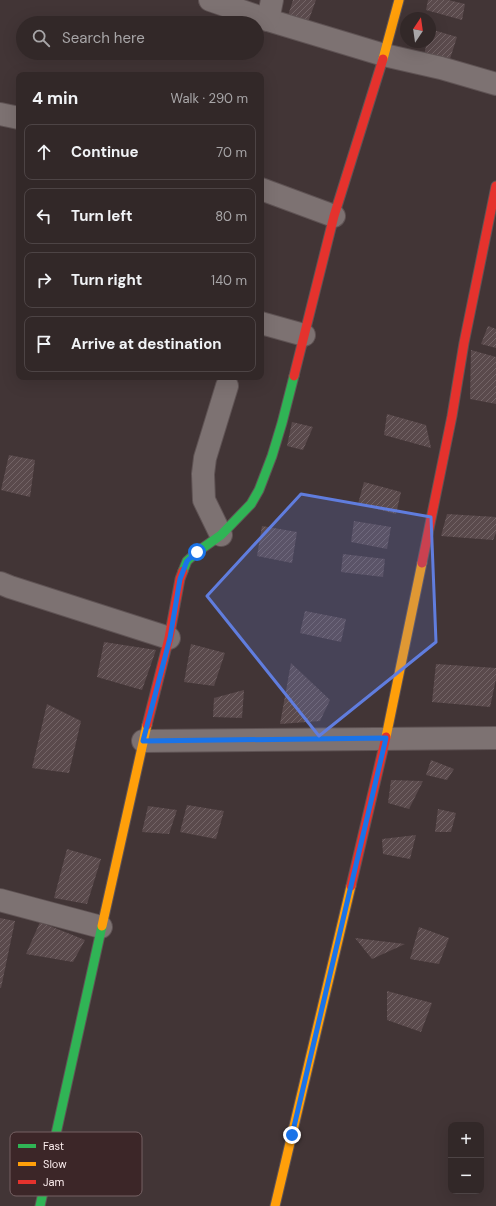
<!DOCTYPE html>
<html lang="en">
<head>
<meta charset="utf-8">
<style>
	:root { --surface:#322828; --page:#3d3434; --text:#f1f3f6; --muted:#a8a6a8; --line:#4d4445 }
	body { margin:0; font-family:"DM Sans",sans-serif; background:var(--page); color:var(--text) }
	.controls { position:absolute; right:12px; bottom:12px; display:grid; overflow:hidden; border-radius:8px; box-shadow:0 4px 16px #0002 }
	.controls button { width:36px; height:36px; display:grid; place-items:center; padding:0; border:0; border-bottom:1px solid var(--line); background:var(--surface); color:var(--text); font:20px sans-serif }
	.compass { position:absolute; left:400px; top:12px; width:36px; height:36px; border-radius:50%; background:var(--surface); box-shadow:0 4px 16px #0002; rotate:13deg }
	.stop { position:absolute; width:12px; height:12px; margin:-9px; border:3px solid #1a73e8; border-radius:50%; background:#fff }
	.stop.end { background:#1a73e8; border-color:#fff; box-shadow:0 1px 4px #0008 }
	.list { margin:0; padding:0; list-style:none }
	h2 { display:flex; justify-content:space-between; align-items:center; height:52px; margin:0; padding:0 16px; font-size:17px }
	h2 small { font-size:13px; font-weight:400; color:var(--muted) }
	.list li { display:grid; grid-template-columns:26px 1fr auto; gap:12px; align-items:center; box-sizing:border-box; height:56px; margin:0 8px 8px; padding:0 8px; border:1px solid var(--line); border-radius:8px }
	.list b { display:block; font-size:15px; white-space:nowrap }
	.list em { font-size:13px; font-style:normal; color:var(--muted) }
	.icon { flex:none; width:22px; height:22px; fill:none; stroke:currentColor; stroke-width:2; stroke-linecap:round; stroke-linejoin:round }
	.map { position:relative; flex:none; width:496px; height:1206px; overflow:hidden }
	.search { position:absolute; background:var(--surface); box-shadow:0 4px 16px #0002; left:16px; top:16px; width:248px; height:44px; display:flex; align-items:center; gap:10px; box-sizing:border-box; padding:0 14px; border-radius:22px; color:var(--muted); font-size:15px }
	.panel { position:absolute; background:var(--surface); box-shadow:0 4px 16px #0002; left:16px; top:72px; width:248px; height:308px; border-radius:8px }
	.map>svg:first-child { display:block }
</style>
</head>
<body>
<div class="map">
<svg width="496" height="1206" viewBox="0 0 496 1206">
	<defs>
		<pattern id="building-hatch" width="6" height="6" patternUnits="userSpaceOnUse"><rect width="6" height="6" fill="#5a4a4c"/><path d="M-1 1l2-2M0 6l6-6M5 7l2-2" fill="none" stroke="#736466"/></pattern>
	</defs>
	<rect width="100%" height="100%" fill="#423536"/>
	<g fill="url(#building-hatch)">
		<polygon points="293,0 316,0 307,25 287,19"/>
		<polygon points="428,0 448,0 465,4 462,20 426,10"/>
		<polygon points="430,29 457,37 448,65 423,59 427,42 430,42"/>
		<polygon points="488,326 496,329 496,348 481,344"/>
		<polygon points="471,350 496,357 496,404 470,399"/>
		<polygon points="387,414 426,425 431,448 384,435"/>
		<polygon points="292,422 313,427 303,450 287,446"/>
		<polygon points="9,455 35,460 30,497 1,490"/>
		<polygon points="364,482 401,492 396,514 358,504"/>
		<polygon points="447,514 496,517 496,533 493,540 441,536"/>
		<polygon points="354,521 391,527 387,549 351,542"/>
		<polygon points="262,526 297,532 292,563 257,556"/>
		<polygon points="343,554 385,559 383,577 341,572"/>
		<polygon points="305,611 346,619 341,642 300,633"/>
		<polygon points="104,642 156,650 142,690 97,677"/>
		<polygon points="191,644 225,653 214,686 184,682"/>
		<polygon points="291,663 330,700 320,721 280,724"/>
		<polygon points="436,664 496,668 496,679 490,707 432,702"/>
		<polygon points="244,690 242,718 213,717 214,698"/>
		<polygon points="47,704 81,721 69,773 32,768"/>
		<polygon points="431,760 454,769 447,780 426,775"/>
		<polygon points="391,780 423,781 409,809 388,803"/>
		<polygon points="187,805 224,811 216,839 180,832"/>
		<polygon points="148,806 177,810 169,834 142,832"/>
		<polygon points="438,809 456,813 451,832 435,832"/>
		<polygon points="416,835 410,859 383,854 382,839"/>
		<polygon points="67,849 101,859 87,904 54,898"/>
		<polygon points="0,918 15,921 1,988 0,988"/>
		<polygon points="40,922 85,940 73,962 26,954"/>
		<polygon points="419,927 449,938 439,964 410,959"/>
		<polygon points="355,938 405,944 372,959"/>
		<polygon points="387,991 432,1003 421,1032 387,1020"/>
	</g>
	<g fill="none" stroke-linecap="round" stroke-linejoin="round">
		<g stroke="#5f5354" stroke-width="24">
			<g id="street">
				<polyline points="210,0 268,20 384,55 441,68 496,84"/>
				<polyline points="268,20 272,0"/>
				<polyline points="0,114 19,118"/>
				<polyline points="261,189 334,216"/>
				<polyline points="261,323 304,335"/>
				<polyline points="221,535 204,500 203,474 205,458 227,386"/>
				<polyline points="0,583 10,587 169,638"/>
				<polyline points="143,741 496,738"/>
				<polyline points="0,900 101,927"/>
			</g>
		</g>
		<g stroke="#5f5354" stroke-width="11">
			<g id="fast">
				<polyline points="183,571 187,561 197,552 221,535 251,504 259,490 272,456 282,423 294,376"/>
				<polyline points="40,1206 102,926"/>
			</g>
		</g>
		<g stroke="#5f5354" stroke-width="11">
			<g id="slow">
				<polyline points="383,59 399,0"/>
				<polyline points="386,737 422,563"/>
				<polyline points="102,926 147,725"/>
				<polyline points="275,1206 351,886"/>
			</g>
		</g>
		<g stroke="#5f5354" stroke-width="11">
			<g id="jam">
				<polyline points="294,376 334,216 383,59"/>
				<polyline points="422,563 452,416 464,343 496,186"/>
				<polyline points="147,725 169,638 180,579 183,571"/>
				<polyline points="351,886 386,737"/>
			</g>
		</g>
		<use href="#street" stroke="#7d7272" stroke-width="22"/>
		<use href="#fast" stroke="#30b455" stroke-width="9"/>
		<use href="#slow" stroke="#ff9f0a" stroke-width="9"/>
		<use href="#jam" stroke="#e5322d" stroke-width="9"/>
	</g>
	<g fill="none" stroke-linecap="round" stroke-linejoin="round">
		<polyline stroke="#1a73e8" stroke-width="5" points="197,552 187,561 180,579 170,638 143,741 386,738 292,1135"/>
	</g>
	<path fill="#607dde" fill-opacity="0.2" stroke="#607dde" stroke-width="3" stroke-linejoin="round" d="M301 494 431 517 436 642 319 736 207 596Z"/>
	<rect x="10" y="1132" width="132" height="64" rx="6" fill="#3c2628" stroke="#756163" stroke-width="1"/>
	<rect x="18" y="1144" width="18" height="4" fill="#30b455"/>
	<rect x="18" y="1162" width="18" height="4" fill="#ff9f0a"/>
	<rect x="18" y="1180" width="18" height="4" fill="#e5322d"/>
	<g font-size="11" fill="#fbeced">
		<text x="43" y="1150">Fast</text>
		<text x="43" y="1168">Slow</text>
		<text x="43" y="1186">Jam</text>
	</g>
</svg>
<div class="controls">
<button>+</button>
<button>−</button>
</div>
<svg class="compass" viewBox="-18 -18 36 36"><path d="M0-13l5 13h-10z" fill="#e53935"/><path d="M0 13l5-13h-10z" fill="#a8a6a8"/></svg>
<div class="stop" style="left:197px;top:552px"></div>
<div class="stop end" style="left:292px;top:1135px"></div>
<div class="search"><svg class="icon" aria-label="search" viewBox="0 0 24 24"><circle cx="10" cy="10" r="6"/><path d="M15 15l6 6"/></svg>Search here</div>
<section class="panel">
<h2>4 min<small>Walk · 290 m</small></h2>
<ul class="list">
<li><svg class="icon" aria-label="ahead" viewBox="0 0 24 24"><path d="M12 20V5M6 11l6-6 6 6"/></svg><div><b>Continue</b></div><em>70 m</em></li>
<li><svg class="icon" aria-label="left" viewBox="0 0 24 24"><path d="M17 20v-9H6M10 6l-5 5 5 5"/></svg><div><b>Turn left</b></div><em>80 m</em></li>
<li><svg class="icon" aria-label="right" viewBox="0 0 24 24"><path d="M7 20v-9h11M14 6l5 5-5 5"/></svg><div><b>Turn right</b></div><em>140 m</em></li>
<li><svg class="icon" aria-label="arrive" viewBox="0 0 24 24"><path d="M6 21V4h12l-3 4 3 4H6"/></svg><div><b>Arrive at destination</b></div></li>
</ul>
</section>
</div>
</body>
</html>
